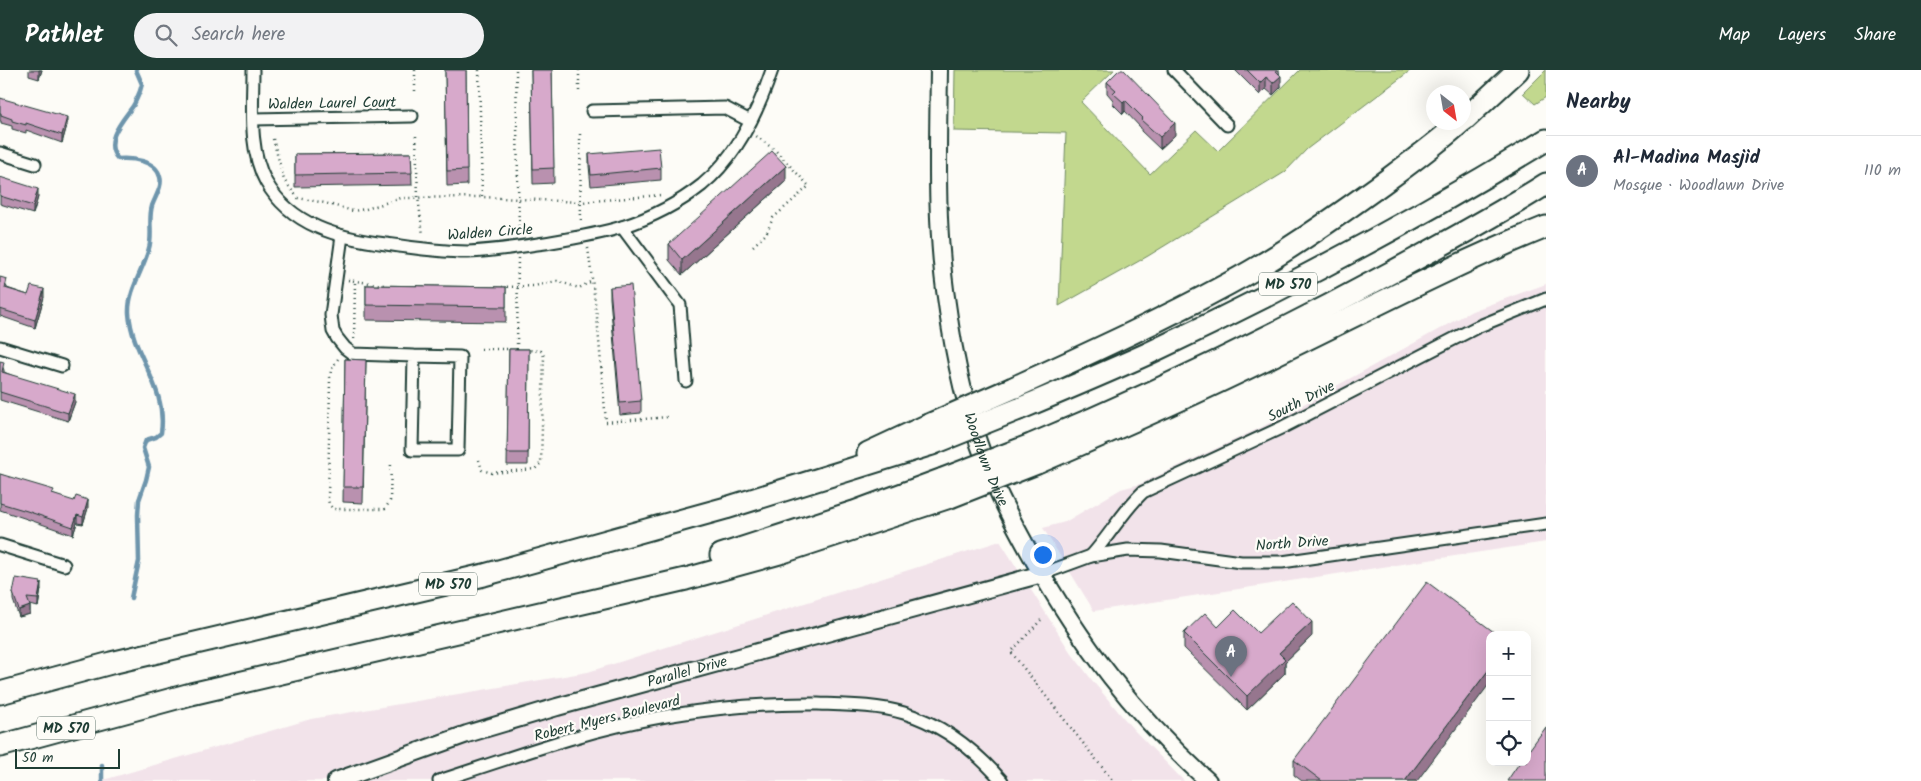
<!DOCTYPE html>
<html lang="en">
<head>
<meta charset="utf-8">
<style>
	:root { --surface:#fff; --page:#f2f2f3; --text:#1f2937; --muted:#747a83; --line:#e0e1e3; --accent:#1f3d34 }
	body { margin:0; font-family:Kalam,sans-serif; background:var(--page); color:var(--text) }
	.controls { position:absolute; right:15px; bottom:15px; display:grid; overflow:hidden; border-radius:10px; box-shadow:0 5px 20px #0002 }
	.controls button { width:45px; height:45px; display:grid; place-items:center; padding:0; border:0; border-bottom:1px solid var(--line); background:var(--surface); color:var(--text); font:25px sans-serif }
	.compass { position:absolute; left:1426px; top:15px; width:45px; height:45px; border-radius:50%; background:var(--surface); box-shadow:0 5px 20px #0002; rotate:149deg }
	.scale { position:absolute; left:15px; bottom:12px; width:105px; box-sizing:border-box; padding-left:5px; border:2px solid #1f3d34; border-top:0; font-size:14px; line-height:18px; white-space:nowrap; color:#1f3d34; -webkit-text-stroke:4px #fdfcf7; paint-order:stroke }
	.you { position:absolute; left:1042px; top:484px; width:18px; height:18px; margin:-12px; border:4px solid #fff; border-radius:50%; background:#1a73e8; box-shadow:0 0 0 8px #1a73e833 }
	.badge { display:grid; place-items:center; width:32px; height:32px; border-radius:50%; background:var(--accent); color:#fff; font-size:16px; font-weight:700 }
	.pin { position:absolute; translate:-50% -41px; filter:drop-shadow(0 1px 2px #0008) }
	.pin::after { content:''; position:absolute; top:26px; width:18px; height:15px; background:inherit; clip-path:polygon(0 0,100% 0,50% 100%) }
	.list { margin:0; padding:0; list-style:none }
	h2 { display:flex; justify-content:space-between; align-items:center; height:65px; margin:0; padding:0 20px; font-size:21px }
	h2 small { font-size:16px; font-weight:400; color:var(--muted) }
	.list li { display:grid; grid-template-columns:32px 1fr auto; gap:15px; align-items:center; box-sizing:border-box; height:70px; padding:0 20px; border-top:1px solid var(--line) }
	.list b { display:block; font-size:19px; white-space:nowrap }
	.list p { margin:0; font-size:16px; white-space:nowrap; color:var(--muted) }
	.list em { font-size:16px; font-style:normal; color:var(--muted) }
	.icon { flex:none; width:28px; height:28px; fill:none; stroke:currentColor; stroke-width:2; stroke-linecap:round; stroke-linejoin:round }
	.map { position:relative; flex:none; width:1546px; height:711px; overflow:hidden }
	header { display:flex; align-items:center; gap:30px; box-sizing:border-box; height:70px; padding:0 25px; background:var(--accent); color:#fff }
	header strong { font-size:24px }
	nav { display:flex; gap:28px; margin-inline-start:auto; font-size:18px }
	.search { width:350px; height:45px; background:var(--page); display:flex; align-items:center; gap:12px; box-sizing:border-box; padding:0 18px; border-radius:28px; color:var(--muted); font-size:19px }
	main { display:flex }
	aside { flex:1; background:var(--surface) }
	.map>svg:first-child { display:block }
</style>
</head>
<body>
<header>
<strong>Pathlet</strong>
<div class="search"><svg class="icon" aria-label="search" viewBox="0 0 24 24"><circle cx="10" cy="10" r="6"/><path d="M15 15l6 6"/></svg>Search here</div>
<nav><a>Map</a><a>Layers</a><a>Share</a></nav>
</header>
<main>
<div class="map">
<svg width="1546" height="711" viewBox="0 0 1546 711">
	<rect width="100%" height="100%" fill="#fdfcf7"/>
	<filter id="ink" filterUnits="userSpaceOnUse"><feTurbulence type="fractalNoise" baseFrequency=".02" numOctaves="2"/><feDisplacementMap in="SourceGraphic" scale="10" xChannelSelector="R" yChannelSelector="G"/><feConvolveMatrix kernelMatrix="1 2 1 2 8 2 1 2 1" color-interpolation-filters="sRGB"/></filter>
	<g filter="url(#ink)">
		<g fill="#f2e3ea">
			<polygon points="1546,214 1546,472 1094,541 1043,458 1065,452 1121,419 1140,414 1262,357 1472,241"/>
			<polygon points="1000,471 1069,580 1095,614 1133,659 1184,711 100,711 311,649 588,602"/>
		</g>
		<g fill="#c2d88e" stroke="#708a61">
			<polygon points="955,0 1114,0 1081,32 1150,104 1196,60 1218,81 1300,0 1411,0 1307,79 1285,102 1148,186 1059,236 1066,63 954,61"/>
			<polygon points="1546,0 1546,27 1535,34 1523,23"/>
		</g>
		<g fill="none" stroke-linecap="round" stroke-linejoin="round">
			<g stroke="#6e95ac" stroke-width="4.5">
				<path d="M131 528 139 491 138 445 139 430 146 410 149 397 143 378 146 370 156 367 161 363C168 316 132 287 129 243 128 220 144 199 149 178 153 165 148 150 152 136 155 127 163 116 160 107 156 90 132 88 118 89 102 72 123 50 133 36 136 31 138 26 140 21L142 14 136 0"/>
				<polyline points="102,711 102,695"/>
			</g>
			<g stroke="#1f3d34" stroke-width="15">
				<g id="street">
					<path d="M253 0C253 36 248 79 266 112 291 156 339 168 386 174 413 178 441 182 468 182 496 181 524 176 551 172 575 168 599 164 622 157 650 148 678 134 702 115 737 86 758 42 772 0"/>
					<polyline points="1174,0 1227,55"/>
					<polyline points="592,41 725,38 750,51"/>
					<polyline points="253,49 412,46"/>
					<polyline points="0,83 35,94"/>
					<polyline points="622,157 680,235 686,311"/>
					<polyline points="342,166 331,245 333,261 337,268 345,278 353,284 414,286 412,380 458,380 460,287 414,286"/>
					<polyline points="0,277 62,296"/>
					<polyline points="0,475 64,495"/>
					<path d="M1091 486C1110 465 1123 441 1143 422L1283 357 1477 257 1546 229"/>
					<polyline points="1042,504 1091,486 1128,480 1161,481 1241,492 1282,492 1546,454"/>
					<path d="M439 711C482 697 525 682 569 669 649 645 735 633 818 634 847 635 877 635 904 643 944 655 975 680 1002 711"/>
				</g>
			</g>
			<g stroke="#1f3d34" stroke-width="20">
				<g id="secondary">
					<path id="s1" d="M939 0C938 78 935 156 947 234 954 287 966 341 985 391 998 425 1015 456 1032 487 1081 574 1134 644 1208 711"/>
					<path id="s2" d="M336 711 467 664 557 637 1042 504"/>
				</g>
			</g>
			<g stroke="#1f3d34" stroke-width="25">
				<g id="highway">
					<polyline points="1464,50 1518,0"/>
					<path d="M1013 318C1085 285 1158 252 1228 214 1282 185 1333 149 1383 113 1410 93 1436 74 1461 52"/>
					<path d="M1019 339C1062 321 1105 303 1147 284 1284 220 1417 149 1546 70"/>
					<path d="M1031 375C1154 324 1274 266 1392 202 1443 174 1496 146 1546 114"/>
					<polyline points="868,383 926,356"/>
					<path d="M1037 393C1116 359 1195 324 1272 286 1363 242 1452 195 1546 157"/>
					<polyline points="721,485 854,442 943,409"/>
					<polyline points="0,623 111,593 484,505 726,438 932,374"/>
					<polyline points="0,676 191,624 686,509 780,483 950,427"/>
				</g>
			</g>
			<g stroke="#1f3d34" stroke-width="2.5" stroke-dasharray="1 4" stroke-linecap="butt">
				<polyline points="415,0 415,24"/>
				<polyline points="479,0 482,127"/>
				<polyline points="516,0 519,165"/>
				<polyline points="579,0 579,21"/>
				<polyline points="580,64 581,154"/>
				<polyline points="416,66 418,127 423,165"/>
				<polyline points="273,69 284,110 298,128 325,133 353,141 366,139 401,128 482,127 581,132 661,125"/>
				<polyline points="753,176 766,164 773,148 809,116 776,81 756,66"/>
				<polyline points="588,178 597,247 606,352 668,347"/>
				<polyline points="348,210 384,215"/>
				<polyline points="502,217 534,216 557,211 579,218 592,211"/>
				<polyline points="354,269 355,212"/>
				<polyline points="481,279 510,279"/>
				<polyline points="517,279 518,188"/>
				<polyline points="338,289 331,300 330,308 328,429 329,434 333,439 385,439 390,431 391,392"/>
				<polyline points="479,390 482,400 492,403 535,399 541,393 544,286 541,281 528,280"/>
				<polyline points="1041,550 1011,582 1113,711"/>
			</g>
			<use href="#street" stroke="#fdfcf7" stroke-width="11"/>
			<use href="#secondary" stroke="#fdfcf7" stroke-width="16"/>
			<use href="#highway" stroke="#fdfcf7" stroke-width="21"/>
			<g stroke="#1f3d34" stroke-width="25" stroke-linecap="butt">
				<g id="highway-bridge">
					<polyline points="926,356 1013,318"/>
					<polyline points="932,374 1019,339"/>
					<polyline points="943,409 1031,375"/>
					<polyline points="950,427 1037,393"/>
				</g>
			</g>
			<use href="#highway-bridge" stroke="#fdfcf7" stroke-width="21"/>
		</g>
		<g fill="#b991af" stroke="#1f3d34">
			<polygon points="29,0 42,0 39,9 29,6"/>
			<polygon points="445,0 466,0 467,115 447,116"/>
			<polygon points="531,0 552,0 554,113 533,114"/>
			<polygon points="1235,0 1279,0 1281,17 1273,25 1266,19 1260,25"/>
			<polygon points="1107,12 1175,65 1160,79 1141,61 1141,58 1125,41 1123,44 1113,34 1113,30 1107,23"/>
			<polygon points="0,28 67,55 62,73 26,60 26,63 12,59 12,56 1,53 1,51 0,51"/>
			<polygon points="411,83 412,115 295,117 295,84"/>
			<polygon points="589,84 661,98 661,110 591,116 589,96"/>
			<polygon points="0,107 38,127 33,144 0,134"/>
			<polygon points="786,111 682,205 669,190 669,174"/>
			<polygon points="0,207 7,217 7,218 28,225 44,227 35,258 0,246"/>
			<polygon points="366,215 506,217 506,252 366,250"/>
			<polygon points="610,217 641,331 641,343 620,345 610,228"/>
			<polygon points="509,279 529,279 528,395 507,395"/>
			<polygon points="345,289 366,290 363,433 343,432"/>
			<polygon points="0,291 4,300 4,302 75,332 68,351 0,330"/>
			<polygon points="0,404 88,438 83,454 77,453 73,465 27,449 0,440"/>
			<polygon points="41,519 38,537 30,535 30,544 19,547 13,530 13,523"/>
			<polygon points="1218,557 1258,563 1312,566 1285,592 1285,603 1247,640 1184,578 1184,563"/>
			<polygon points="1294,690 1417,711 1302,711 1294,705"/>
		</g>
		<g fill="#96768e" stroke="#1f3d34">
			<polygon points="39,0 42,0 39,9"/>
			<polygon points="1281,6 1281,17 1273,25 1273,13"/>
			<polygon points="1266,7 1266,19 1260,25 1260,13"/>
			<polygon points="1125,30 1125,41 1123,44 1123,32"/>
			<polygon points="67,47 67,55 62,73 62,65"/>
			<polygon points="1175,53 1175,65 1160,79 1160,67"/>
			<polygon points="786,96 786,111 682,205 682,190"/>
			<polygon points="38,119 38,127 33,144 33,136"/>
			<polygon points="44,219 44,227 35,258 35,250"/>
			<polygon points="75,324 75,332 68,351 68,343"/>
			<polygon points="88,430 88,438 83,454 83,447"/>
			<polygon points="77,445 77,453 73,465 73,457"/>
			<polygon points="41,512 41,519 38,537 38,529"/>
			<polygon points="30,536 30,544 19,547 19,540"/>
			<polygon points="1312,552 1312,566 1285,592 1285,603 1247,640 1247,626 1279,583"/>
			<polygon points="1490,598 1490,613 1417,711 1405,711"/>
		</g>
		<g fill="#d7a9cb" stroke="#1f3d34">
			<polygon points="445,0 466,0 467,100 447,101"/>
			<polygon points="531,0 552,0 554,98 533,99"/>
			<polygon points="1119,0 1124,0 1175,53 1160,67 1141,50 1143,48 1125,30 1123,32 1113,23 1116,20 1107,12"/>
			<polygon points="1247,0 1275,0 1281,6 1273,13 1266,7 1260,13"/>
			<polygon points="0,28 67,47 62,65 26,53 26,55 12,51 12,49 1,45 1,43 0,43"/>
			<polygon points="659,78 661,98 591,105 589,84"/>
			<polygon points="772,81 786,96 682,190 669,174"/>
			<polygon points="411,83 412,103 295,105 295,84"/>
			<polygon points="0,107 38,119 33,136 0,126"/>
			<polygon points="0,207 7,209 5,218 28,225 31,216 44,219 35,250 0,239"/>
			<polygon points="366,215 506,217 506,237 366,235"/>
			<polygon points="631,215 641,331 620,333 610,217"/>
			<polygon points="509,279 529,279 528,383 507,383"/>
			<polygon points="345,289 366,290 363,417 343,417"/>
			<polygon points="0,291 4,292 2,302 75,324 68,343 0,322"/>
			<polygon points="0,404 54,420 52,424 74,431 76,426 88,430 83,447 77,445 73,457 27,441 0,433"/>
			<polygon points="16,508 41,512 38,529 27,528 30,536 19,540 13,523"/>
			<polygon points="1427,512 1498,565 1490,565 1490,598 1405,711 1322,711 1294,690"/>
			<polygon points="1292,531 1312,552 1279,583 1285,589 1247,626 1184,563 1205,543 1218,557 1235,540 1258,563"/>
			<polygon points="1546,657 1546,711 1507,711 1520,692 1527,692 1527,683"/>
		</g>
	</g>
	<g text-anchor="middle" stroke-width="4.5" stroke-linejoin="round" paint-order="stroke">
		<g fill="#fdfcf7" stroke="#62766e" stroke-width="1">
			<rect x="1259" y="202.5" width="58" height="23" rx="4"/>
			<rect x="419" y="502.5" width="58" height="23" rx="4"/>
			<rect x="37" y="646.5" width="58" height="23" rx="4"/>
		</g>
		<g font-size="14" font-weight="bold" fill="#1f3d34">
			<text x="1288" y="219">MD 570</text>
			<text x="448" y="519">MD 570</text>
			<text x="66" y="663">MD 570</text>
		</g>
		<g font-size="15" fill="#1f3d34" stroke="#fdfcf7">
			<text transform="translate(332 33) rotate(-1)" y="5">Walden Laurel Court</text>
			<text transform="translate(490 162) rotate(-4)" y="5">Walden Circle</text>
			<text transform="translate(1301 331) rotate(-27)" y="5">South Drive</text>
			<text dy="5" stroke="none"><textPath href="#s1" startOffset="395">Woodlawn Drive</textPath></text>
			<text transform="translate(1292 473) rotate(-4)" y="5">North Drive</text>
			<text dy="5" stroke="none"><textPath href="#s2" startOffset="368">Parallel Drive</textPath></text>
			<text transform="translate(607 648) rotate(-14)" y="5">Robert Myers Boulevard</text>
		</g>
	</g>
</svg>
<div class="controls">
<button>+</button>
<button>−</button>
<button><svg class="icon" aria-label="locate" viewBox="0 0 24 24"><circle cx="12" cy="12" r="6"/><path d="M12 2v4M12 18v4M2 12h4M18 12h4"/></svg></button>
</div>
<svg class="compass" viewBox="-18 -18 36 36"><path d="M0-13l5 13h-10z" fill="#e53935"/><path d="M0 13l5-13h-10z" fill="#747a83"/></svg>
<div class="scale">50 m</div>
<div class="you"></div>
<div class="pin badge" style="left:1231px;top:607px;background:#6b7280">A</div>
</div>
<aside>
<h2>Nearby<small></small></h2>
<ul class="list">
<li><span class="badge" style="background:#6b7280">A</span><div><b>Al-Madina Masjid</b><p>Mosque · Woodlawn Drive</p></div><em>110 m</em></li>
</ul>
</aside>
</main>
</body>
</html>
